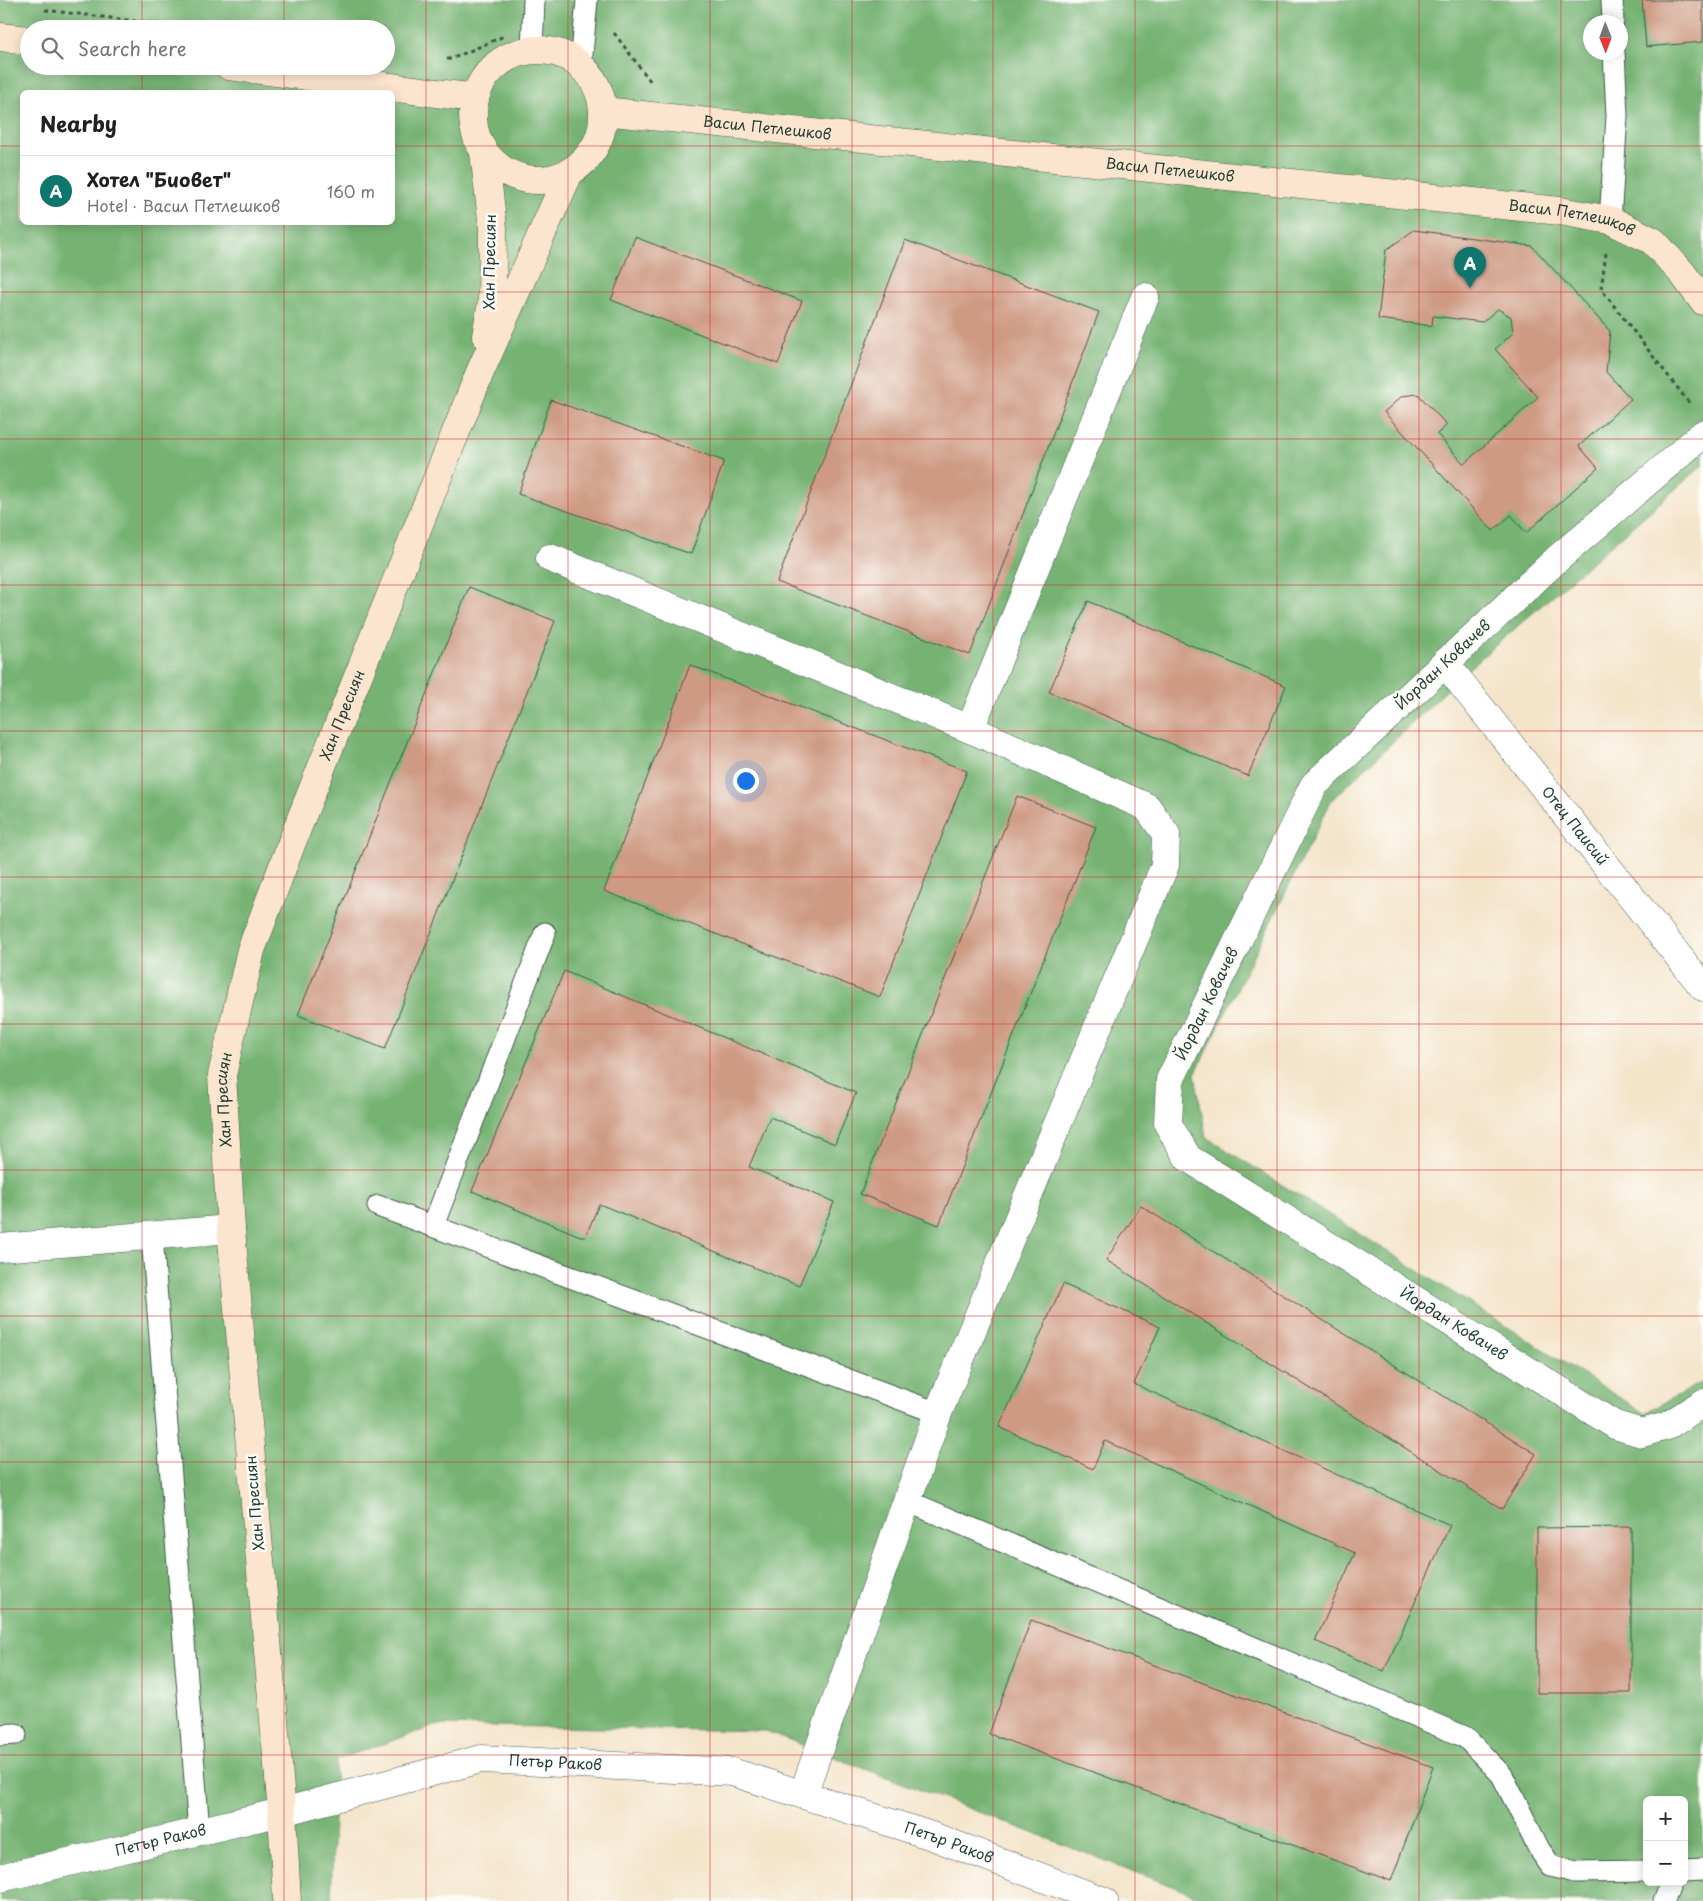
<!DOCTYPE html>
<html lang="en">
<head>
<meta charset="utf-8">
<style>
	:root { --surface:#fff; --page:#f2f2f2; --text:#202124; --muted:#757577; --line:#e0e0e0; --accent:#0f766e }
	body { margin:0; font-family:"Playpen Sans",sans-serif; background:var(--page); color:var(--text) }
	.controls { position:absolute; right:15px; bottom:15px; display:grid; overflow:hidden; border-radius:8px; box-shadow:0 2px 12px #0003 }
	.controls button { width:45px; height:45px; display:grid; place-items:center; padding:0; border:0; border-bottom:1px solid var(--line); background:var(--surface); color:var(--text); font:25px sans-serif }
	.compass { position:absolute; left:1583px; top:15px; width:45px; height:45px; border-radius:50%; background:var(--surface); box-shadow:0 2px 12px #0003; rotate:179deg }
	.you { position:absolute; left:745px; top:780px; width:18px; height:18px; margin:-12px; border:4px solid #fff; border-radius:50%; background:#1a73e8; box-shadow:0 0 0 8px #1a73e833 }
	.badge { display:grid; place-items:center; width:32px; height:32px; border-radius:50%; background:var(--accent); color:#fff; font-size:16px; font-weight:700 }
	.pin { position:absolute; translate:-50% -41px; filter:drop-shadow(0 1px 2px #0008) }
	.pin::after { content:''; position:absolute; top:26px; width:18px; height:15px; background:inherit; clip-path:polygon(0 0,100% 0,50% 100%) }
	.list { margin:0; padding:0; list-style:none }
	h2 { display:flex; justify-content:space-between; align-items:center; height:65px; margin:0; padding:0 20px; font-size:21px }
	h2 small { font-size:16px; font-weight:400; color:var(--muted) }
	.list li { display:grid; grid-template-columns:32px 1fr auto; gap:15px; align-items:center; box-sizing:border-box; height:70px; padding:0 20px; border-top:1px solid var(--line) }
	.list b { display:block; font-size:19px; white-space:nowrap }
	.list p { margin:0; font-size:16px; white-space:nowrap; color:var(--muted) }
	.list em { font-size:16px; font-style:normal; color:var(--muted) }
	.icon { flex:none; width:28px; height:28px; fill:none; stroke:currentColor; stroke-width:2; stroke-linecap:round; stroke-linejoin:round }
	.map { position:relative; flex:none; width:1703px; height:1901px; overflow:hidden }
	.search { position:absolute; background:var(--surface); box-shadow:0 2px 12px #0003; left:20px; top:20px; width:375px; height:55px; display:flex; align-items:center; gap:12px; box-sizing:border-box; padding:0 18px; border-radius:28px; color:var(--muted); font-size:19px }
	.panel { position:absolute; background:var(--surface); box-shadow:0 2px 12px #0003; left:20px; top:90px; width:375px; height:135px; border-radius:8px }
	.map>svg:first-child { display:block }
</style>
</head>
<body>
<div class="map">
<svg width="1703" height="1901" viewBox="0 0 1703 1901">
	<rect width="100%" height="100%" fill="#fdfcf7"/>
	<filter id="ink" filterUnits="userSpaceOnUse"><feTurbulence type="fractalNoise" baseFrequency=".02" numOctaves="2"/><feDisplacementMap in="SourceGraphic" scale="10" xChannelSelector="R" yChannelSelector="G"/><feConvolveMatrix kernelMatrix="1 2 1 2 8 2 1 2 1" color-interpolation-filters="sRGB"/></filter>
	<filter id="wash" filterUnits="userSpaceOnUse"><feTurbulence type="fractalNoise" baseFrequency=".0096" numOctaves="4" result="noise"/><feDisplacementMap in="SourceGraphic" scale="20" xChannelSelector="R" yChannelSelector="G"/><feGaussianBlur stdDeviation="1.12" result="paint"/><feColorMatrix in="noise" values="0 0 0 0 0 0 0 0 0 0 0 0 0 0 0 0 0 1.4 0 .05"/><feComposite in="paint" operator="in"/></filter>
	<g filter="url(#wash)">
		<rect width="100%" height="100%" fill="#f4e4ca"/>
		<path fill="#76b373" stroke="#4a7854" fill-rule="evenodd" d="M0 0H1703V465L1473 665 1331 801 1195 1074 1206 1137 1644 1413 1703 1382V1901H1211L766 1731 438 1725 336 1760 331 1901H0ZM1590 22H1620V52H1590ZM29 29H386V66H29ZM22 92H392V222H22ZM1647 1800H1684V1882H1647Z"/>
		<g id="blocks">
			<g fill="#ce9a83">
				<polygon points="1642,0 1703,0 1703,42 1646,47"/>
				<polygon points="1414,230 1532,246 1610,331 1606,372 1631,399 1579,446 1598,468 1526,533 1511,515 1493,531 1384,412 1402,396 1418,394 1447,425 1437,434 1464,464 1538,397 1495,349 1513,333 1511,317 1498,309 1482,322 1433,316 1432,326 1378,319 1386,250"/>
				<polygon points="635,237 802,301 778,364 611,300"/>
				<polygon points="905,240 1099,312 970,655 777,582"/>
				<polygon points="551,400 724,461 691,554 518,494"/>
				<polygon points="469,587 555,621 385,1049 298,1015"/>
				<polygon points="1088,601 1286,686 1248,776 1049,692"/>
				<polygon points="690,665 967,771 880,997 604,891"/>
				<polygon points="1017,796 1096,827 939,1225 860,1194"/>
				<polygon points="564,971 856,1093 835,1144 770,1117 749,1167 834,1202 799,1286 599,1204 585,1238 472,1191"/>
				<polygon points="1141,1206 1536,1454 1502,1509 1106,1260"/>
				<polygon points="1063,1284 1160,1327 1134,1384 1450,1525 1384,1671 1315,1641 1355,1553 1105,1441 1093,1469 999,1427"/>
				<polygon points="1631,1527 1631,1693 1537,1693 1537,1528"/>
				<polygon points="1031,1620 1433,1767 1391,1881 989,1734"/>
			</g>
		</g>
	</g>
	<g filter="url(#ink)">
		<use href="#blocks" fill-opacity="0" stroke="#3f564a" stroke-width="1"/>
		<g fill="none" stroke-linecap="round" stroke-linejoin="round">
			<g stroke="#3f564a" stroke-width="23">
				<g id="lane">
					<polyline points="1612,0 1613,22"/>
					<polyline points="532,50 534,0"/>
					<polyline points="581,65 587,0"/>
					<polyline points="1610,220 1617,116 1614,52"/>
					<polyline points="378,1206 938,1413"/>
					<polyline points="433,1226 545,933"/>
					<polyline points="152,1236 199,1831"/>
					<polyline points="907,1501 1465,1737 1502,1775 1539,1849 1551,1866 1575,1872 1647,1871"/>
					<polyline points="0,1735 16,1734"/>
					<polyline points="1684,1871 1703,1870"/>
					<polyline points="1664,1901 1671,1882"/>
				</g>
			</g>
			<g stroke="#3f564a" stroke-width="29">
				<g id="street">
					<path id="s1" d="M1703 434 1556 560 1314 785 1170 1080 1168 1124 1188 1158 1615 1425 1642 1433 1667 1426 1703 1403"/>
					<polyline points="550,558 970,729 1147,807 1166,834 1165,865 938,1413 803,1794"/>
					<path id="s2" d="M1445 663 1703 987"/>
					<polyline points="970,729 1145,297"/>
					<polyline points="0,1248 231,1229"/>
					<path id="s3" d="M0 1878 282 1812 481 1759 732 1772 932 1836 1104 1901"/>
				</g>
			</g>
			<g stroke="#3f564a" stroke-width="29">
				<g id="secondary">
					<polyline points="0,37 29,40"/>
					<circle cx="538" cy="115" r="65"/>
					<polyline points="229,66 475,98"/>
					<path id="s4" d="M603 111 1560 211 1610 220 1653 241 1683 274 1703 301"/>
					<polyline points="484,152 493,228 492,301 486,336"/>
					<path id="s5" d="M287 1901 282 1812 231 1229 222 1075 251 950 302 816 480 372 569 173"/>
				</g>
			</g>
			<g stroke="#3f564a" stroke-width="3" stroke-dasharray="4 4" stroke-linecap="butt">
				<polyline points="45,10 201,29"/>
				<polyline points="614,33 651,82"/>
				<polyline points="447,59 451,59 504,36"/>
				<polyline points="1606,253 1601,289 1690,404"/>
			</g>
			<use href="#lane" stroke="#fff" stroke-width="21"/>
			<use href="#street" stroke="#fff" stroke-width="28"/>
			<use href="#secondary" stroke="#fce5cf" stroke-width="28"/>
		</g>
	</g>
	<path fill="none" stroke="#d62828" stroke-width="1" stroke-opacity="0.55" d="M142 0V29M284 0V29M426 0V1901M568 0V1901M710 0V1901M852 0V1901M993 0V1901M1135 0V1901M1277 0V1901M1419 0V1901M1561 0V1901M142 66V92M284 66V92M0 146H22M392 146H1703M142 222V1901M284 222V1901M0 292H1703M0 439H1703M0 585H1703M0 731H1703M0 877H1703M0 1024H1703M0 1170H1703M0 1316H1703M0 1462H1703M0 1609H1703M0 1755H1703"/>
	<g text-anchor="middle" stroke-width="5" stroke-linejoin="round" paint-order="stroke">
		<g font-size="15" fill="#1f3d34" stroke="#fdfcf7">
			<text dy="5" stroke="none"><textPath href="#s4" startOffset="165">Васил Петлешков</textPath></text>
			<text dy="5" stroke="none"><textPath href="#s4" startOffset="570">Васил Петлешков</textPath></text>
			<text dy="5" stroke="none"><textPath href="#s4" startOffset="975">Васил Петлешков</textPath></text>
			<text transform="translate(490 262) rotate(-89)" y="5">Хан Пресиян</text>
			<text transform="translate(1443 665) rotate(-43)" y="5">Йордан Ковачев</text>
			<text dy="5" stroke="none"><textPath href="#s5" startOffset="1209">Хан Пресиян</textPath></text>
			<text dy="5" stroke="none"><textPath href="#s2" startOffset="208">Отец Паисий</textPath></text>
			<text transform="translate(1207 1004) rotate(-64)" y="5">Йордан Ковачев</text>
			<text dy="5" stroke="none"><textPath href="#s5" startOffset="804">Хан Пресиян</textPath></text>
			<text dy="5" stroke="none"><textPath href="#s1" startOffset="1249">Йордан Ковачев</textPath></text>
			<text transform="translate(255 1503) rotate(-95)" y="5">Хан Пресиян</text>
			<text dy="5" stroke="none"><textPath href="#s3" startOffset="570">Петър Раков</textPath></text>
			<text dy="5" stroke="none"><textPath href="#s3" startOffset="165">Петър Раков</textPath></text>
			<text dy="5" stroke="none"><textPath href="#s3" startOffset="975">Петър Раков</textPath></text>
		</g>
	</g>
</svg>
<div class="controls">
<button>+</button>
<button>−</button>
</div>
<svg class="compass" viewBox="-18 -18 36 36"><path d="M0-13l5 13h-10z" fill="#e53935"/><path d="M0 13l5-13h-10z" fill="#757577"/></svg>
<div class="you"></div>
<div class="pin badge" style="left:1470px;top:288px">A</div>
<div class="search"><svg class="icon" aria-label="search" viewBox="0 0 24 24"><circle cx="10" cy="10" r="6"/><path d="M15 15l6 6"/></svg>Search here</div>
<section class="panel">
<h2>Nearby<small></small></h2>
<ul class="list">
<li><span class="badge">A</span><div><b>Хотел &quot;Биовет&quot;</b><p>Hotel · Васил Петлешков</p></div><em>160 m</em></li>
</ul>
</section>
</div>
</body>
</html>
